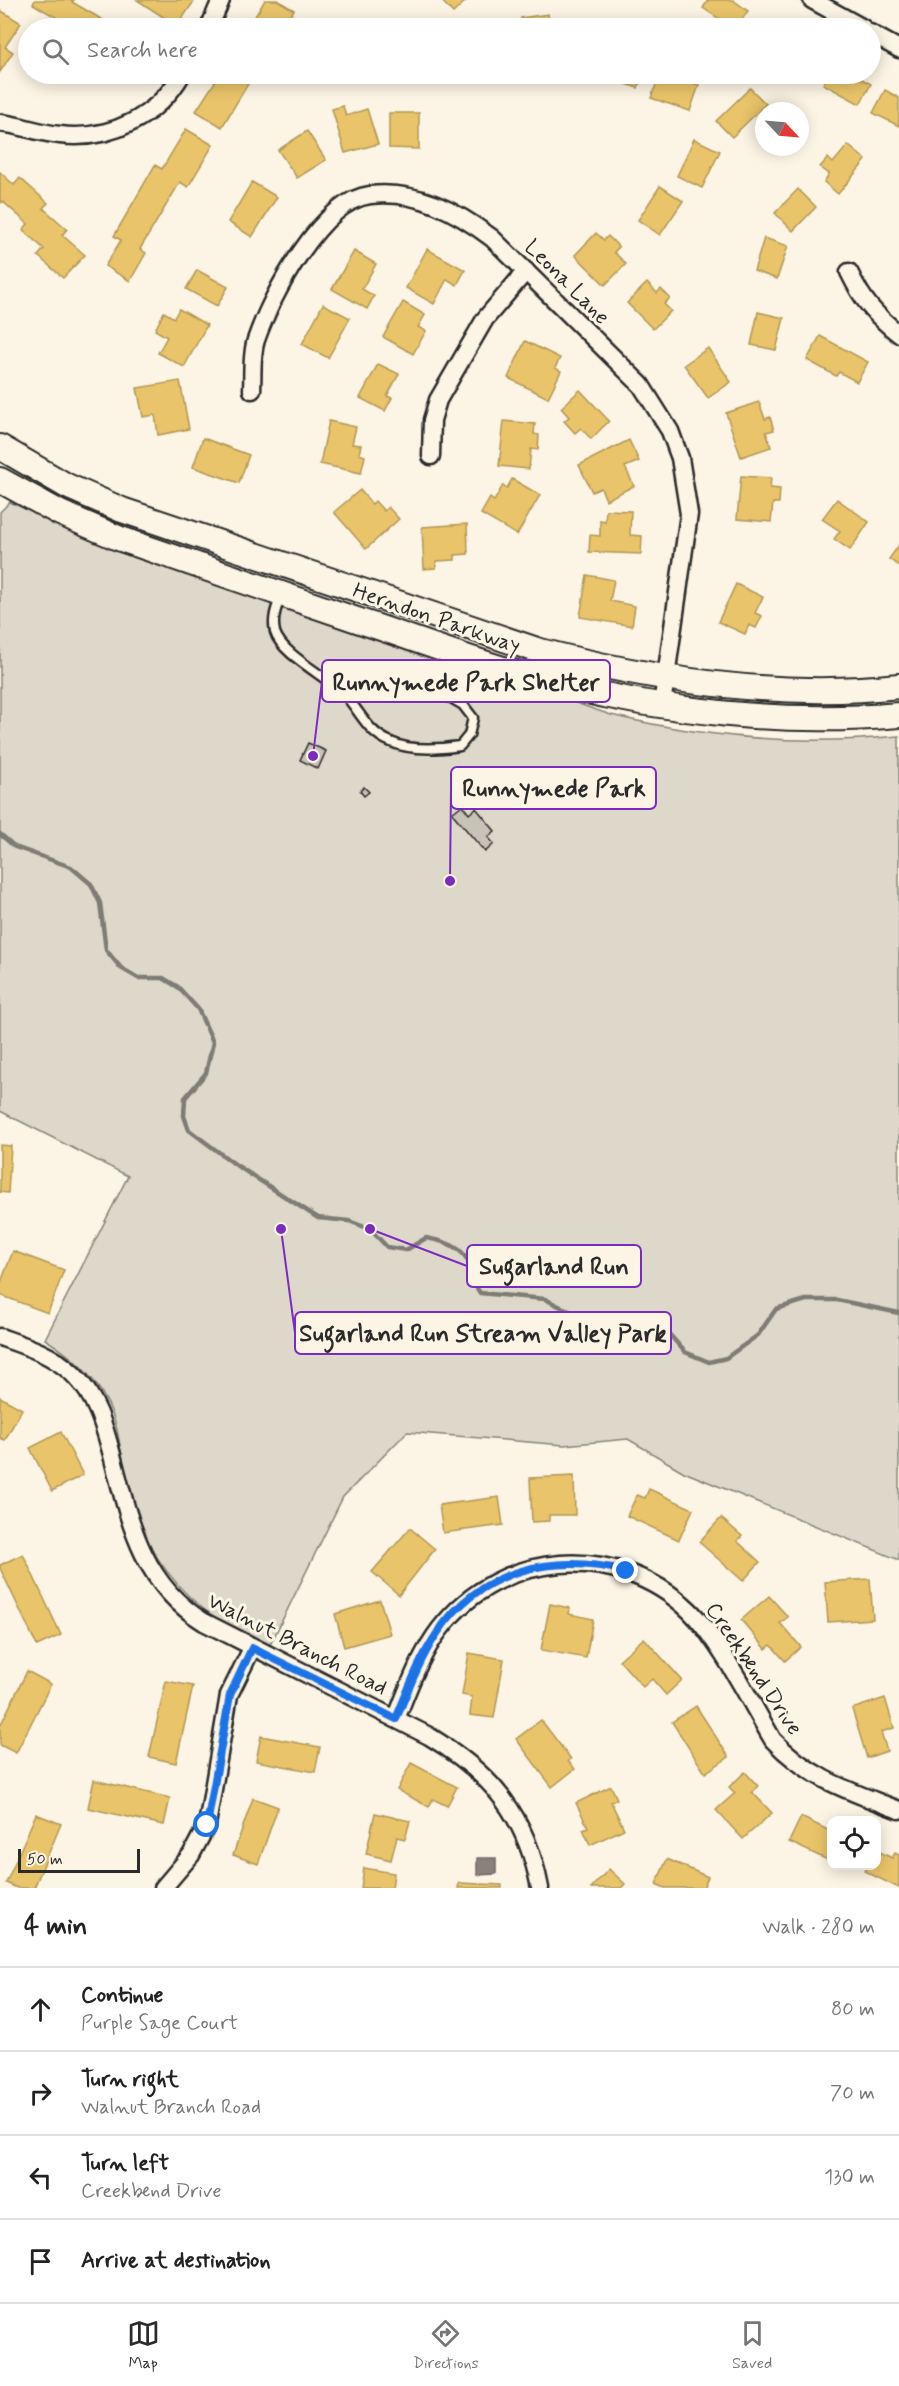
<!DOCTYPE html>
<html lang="en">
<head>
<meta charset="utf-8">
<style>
	:root { --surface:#fff; --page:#f6f6f6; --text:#222; --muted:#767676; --line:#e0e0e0; --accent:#2b2b2b }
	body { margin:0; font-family:Mynerve,sans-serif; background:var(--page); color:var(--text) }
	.controls { position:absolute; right:18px; bottom:18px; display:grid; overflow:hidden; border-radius:12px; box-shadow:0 3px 15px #0003 }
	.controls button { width:54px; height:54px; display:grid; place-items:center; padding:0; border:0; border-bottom:2px solid var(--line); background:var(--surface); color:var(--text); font:30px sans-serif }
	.compass { position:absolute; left:755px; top:102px; width:54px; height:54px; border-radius:50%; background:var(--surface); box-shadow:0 3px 15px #0003; rotate:116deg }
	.scale { position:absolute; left:18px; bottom:15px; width:122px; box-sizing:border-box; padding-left:6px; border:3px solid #2b2b2b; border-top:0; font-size:16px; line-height:21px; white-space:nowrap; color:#2b2b2b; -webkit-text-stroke:4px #fcf5e5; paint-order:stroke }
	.stop { position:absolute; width:18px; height:18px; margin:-14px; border:4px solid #1a73e8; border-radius:50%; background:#fff }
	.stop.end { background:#1a73e8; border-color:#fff; box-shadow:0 2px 6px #0008 }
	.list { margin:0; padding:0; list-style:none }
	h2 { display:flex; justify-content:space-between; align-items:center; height:78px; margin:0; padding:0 24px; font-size:26px }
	h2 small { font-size:20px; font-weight:400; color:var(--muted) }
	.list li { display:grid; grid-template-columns:39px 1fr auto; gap:18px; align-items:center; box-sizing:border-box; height:84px; padding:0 24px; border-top:2px solid var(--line) }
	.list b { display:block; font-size:22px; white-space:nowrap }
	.list p { margin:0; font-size:20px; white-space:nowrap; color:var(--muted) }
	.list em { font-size:20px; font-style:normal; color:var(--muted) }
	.icon { flex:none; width:33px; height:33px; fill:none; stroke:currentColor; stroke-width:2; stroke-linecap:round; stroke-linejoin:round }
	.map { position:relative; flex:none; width:899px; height:1888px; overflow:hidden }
	.search { position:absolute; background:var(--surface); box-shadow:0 3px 15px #0003; left:18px; right:18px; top:18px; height:66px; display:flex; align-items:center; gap:15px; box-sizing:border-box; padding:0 21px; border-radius:33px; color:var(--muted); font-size:22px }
	.sheet { height:414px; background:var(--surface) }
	nav { display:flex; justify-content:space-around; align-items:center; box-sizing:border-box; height:84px; border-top:2px solid var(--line); background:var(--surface); font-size:16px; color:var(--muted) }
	nav a { display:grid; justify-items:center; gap:3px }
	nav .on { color:var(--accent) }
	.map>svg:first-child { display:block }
</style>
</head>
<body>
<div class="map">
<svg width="899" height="1888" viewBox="0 0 899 1888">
	<rect width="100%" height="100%" fill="#fcf5e5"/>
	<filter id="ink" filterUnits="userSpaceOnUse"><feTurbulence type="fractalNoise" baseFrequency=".0167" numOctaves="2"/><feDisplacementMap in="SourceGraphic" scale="12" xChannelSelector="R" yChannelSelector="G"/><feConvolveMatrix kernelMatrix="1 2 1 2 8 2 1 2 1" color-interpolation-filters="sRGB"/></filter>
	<g filter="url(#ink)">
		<path fill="#ded8ca" stroke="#84827a" stroke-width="1.5" d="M10 502 77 533 611 715C706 738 802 746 899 736V1560L684 1472 628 1439 564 1445 407 1432 343 1497 270 1645C252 1636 233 1628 216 1618 179 1594 149 1552 133 1511 124 1485 123 1457 117 1430 108 1389 79 1360 45 1339L128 1176 0 1111V512Z"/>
		<g fill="#e9c46a" stroke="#b09657" stroke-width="1.5">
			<polygon points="35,0 74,0 72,2 117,28 61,28 55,25 59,19 33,4"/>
			<polygon points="137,0 195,0 177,26"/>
			<polygon points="265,0 277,0 294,10 282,28 248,28"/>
			<polygon points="441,0 467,0 453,13"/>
			<polygon points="708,0 733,0 748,11 736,28 733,28 703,8"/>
			<polygon points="0,10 21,23 5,47 13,52 0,72"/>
			<polygon points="548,14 550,28 523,28 521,18"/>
			<polygon points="136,74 152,74 148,81"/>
			<polygon points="220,74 254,74 222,127 196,111"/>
			<polygon points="596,74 643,74 638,88"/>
			<polygon points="660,74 676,74 675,76 699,85 690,111 651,98"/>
			<polygon points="829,74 853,74 871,84 860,104 823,84"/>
			<polygon points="750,88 766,104 732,137 716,121"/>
			<polygon points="885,90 899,98 899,126 873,113"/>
			<polygon points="343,106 346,116 367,109 378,144 345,153 332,109"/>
			<polygon points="389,113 419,113 419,149 389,148"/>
			<polygon points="186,129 213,145 188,187 180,182 140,249 146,253 130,281 105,266 121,240 114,236 155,165 162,169"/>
			<polygon points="307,131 326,160 297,178 278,150"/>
			<polygon points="694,139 720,151 702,188 677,176"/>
			<polygon points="848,145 866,160 838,194 824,182 829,174 820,167 828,158 833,163"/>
			<polygon points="0,172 14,185 20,178 48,203 43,208 67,229 62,235 85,255 63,278 38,256 44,249 23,230 28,224 2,201 0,204"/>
			<polygon points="252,182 277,197 252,237 228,222"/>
			<polygon points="660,186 683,201 660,235 638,220"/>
			<polygon points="798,189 816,207 793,231 775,213"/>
			<polygon points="596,233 604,240 608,236 619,247 614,252 626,264 605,285 575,255"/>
			<polygon points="764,238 788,246 777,279 754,271"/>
			<polygon points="427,249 465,270 457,285 447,279 434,304 406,288"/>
			<polygon points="354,251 376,264 362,289 374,296 367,309 332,289"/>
			<polygon points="197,270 228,287 217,306 186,289"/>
			<polygon points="647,283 657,293 661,289 670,298 664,304 671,311 653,329 627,303"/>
			<polygon points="403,302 425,315 418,327 426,331 413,354 383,337"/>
			<polygon points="323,304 350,318 328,358 302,344"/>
			<polygon points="179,309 207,325 184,367 158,353 167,337 155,330 164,312 174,318"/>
			<polygon points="758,312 784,318 776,350 751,345"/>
			<polygon points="820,336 868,362 857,382 839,372 836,376 807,360"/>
			<polygon points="525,341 560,358 555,368 561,371 548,398 508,378"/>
			<polygon points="708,348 731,382 708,398 684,365"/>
			<polygon points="378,364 399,374 387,396 392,398 385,411 360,398"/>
			<polygon points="180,381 189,429 158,435 155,415 143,417 137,388"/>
			<polygon points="580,390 609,421 591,439 581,428 575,433 564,421 569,417 561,408"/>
			<polygon points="759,402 765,419 770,417 774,430 766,432 771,447 741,457 726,413"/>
			<polygon points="329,421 356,427 352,444 361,445 359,454 365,456 361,473 320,464"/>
			<polygon points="504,421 535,424 534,434 539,435 538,450 531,449 529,469 499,466"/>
			<polygon points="203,438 249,455 239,483 193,467"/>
			<polygon points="629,440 639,461 625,467 634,486 606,500 601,488 592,492 579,465"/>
			<polygon points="741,476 771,478 770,488 780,489 779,503 773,503 771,522 737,519"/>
			<polygon points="512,479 540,495 517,535 481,514 490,498 494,501 503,485 507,488"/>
			<polygon points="360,490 372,504 375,501 384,511 388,507 399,519 366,549 334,512"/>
			<polygon points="837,499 869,522 850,550 834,539 840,531 822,519"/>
			<polygon points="606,510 631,511 630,535 642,536 641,554 589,552 590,535 600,536 600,520 605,521"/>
			<polygon points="467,524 468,554 455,555 455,560 436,561 436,568 424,569 422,527"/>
			<polygon points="899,545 899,566 889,559"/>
			<polygon points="587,575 614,580 610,601 635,606 632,626 580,617"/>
			<polygon points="736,584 763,597 755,613 762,616 756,628 749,625 745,634 718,622"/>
			<polygon points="0,1145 11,1146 8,1193 0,1192"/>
			<polygon points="13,1251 64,1270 48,1313 0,1295 0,1285"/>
			<polygon points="0,1397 22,1409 5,1440 0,1438"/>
			<polygon points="61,1432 83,1475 52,1491 30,1448"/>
			<polygon points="574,1476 575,1515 549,1515 549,1521 532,1522 530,1478"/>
			<polygon points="649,1489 693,1509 679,1540 627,1516 637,1495 645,1498"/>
			<polygon points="499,1497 503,1525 443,1533 439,1505"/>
			<polygon points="721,1518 742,1536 737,1541 760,1562 743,1581 699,1542"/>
			<polygon points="410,1528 435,1549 399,1595 372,1572"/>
			<polygon points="23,1554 61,1635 37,1646 0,1568 0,1565"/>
			<polygon points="870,1579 873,1619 828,1622 825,1582"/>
			<polygon points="769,1596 788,1617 780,1623 801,1647 785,1661 771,1645 766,1649 741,1620"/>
			<polygon points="380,1600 390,1634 344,1647 335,1614"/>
			<polygon points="550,1604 570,1608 569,1614 593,1619 586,1658 541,1650"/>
			<polygon points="644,1638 682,1680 666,1695 652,1679 643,1687 619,1660"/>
			<polygon points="469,1653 504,1659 494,1718 470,1715 472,1697 462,1695"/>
			<polygon points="27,1671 51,1684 16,1753 0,1745 0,1726"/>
			<polygon points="166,1681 193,1686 176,1763 149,1757"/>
			<polygon points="885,1698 894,1728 881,1732 887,1751 867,1758 852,1709"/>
			<polygon points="696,1706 729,1757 705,1773 672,1722"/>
			<polygon points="541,1720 571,1759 568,1761 575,1769 552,1787 516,1739"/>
			<polygon points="261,1736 320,1747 315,1772 256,1761"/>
			<polygon points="411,1763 457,1787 447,1806 433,1799 429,1807 397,1790"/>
			<polygon points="745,1772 758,1786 752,1792 772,1813 743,1839 716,1810 735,1793 729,1787"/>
			<polygon points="94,1780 170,1798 164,1825 88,1808"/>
			<polygon points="611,1786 617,1799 611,1802 624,1829 590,1845 583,1829 588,1827 576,1803"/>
			<polygon points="253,1798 278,1807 258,1864 233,1855"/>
			<polygon points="375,1813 410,1821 405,1839 397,1837 391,1860 366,1854"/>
			<polygon points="36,1814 61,1824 34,1888 17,1888 6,1883"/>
			<polygon points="801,1817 832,1832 832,1862 789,1842"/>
			<polygon points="876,1850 892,1858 895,1853 899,1855 899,1888 864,1871 867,1866 876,1866"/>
			<polygon points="667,1859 708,1877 703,1888 665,1888 656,1884"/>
			<polygon points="364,1868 394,1873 392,1888 361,1888"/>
			<polygon points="609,1869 625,1884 621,1888 591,1888"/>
			<polygon points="459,1883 502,1885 502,1888 458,1888"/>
		</g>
		<polygon fill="#8a817c" stroke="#6e6764" stroke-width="1.5" points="477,1858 496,1858 496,1874 477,1875"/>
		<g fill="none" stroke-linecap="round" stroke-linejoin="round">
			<path stroke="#7d7b74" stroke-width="4.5" d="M0 834 15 847 71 867 91 884 100 903 106 950 121 968 138 978H163L178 987 198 1009 213 1042 206 1073 185 1098 184 1116 189 1130 236 1165 318 1218 349 1221 370 1229 387 1247 406 1250 426 1238C443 1241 464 1246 470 1266 473 1277 473 1283 480 1293L545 1299 583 1318 669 1334 685 1352 709 1362 726 1358 758 1335 776 1309 806 1300H837L899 1313"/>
		</g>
		<g fill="#c8c3b7" stroke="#2b2b2b" stroke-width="1.5">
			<polygon points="308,743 326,751 318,769 300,760"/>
			<polygon points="364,787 369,792 364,796 360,791"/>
			<polygon points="462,805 469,814 476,808 495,831 488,837 494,844 485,852 452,813"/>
		</g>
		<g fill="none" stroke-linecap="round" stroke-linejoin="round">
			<g stroke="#2b2b2b" stroke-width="13">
				<path id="lane" d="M281 596C276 608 272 619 275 632 281 654 326 676 343 693 360 710 366 732 391 742 410 751 439 749 460 746L469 735 473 718 463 705 451 698 430 693 390 687H361L344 694"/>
			</g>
			<g stroke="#2b2b2b" stroke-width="21">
				<g id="street">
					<polyline points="812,0 863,28"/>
					<polyline points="209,28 221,0"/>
					<polyline points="870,33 899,49"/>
					<path d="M0 123C20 125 39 133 60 135 110 141 157 117 182 74"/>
					<path d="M849 272C863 301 874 314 899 334"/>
					<path d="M252 390C253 375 251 355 256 340 271 296 321 201 370 195 417 190 456 211 492 238L641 385 670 431 680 458 689 514 662 705"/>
					<polyline points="431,456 432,420 438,400 485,319 526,271"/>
					<path d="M0 1337C26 1346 52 1354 73 1374 96 1396 104 1425 112 1455 129 1520 142 1584 204 1622L429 1736C492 1774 526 1815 540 1888"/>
					<path d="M396 1719C408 1689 420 1655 440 1629 501 1549 617 1542 689 1610 719 1639 751 1703 773 1740 811 1780 850 1791 899 1810"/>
					<polyline points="163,1888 191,1855 207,1825 229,1695 252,1648"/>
				</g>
			</g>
			<g stroke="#2b2b2b" stroke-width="28">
				<g id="secondary">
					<path d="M0 447 67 486 122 510 540 651C654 680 781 699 899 686"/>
					<path d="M0 480 60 513 118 538C196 565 275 592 354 619 421 641 488 667 557 684 667 712 786 725 899 715"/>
				</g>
			</g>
			<use href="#lane" stroke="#fcf5e5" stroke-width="8"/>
			<use href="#street" stroke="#fcf5e5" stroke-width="16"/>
			<use href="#secondary" stroke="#fcf5e5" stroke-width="24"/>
		</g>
	</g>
	<g fill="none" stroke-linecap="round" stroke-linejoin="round" filter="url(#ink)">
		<path stroke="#1a73e8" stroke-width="8" d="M207 1825 230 1695 252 1648 396 1719C408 1690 420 1658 438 1632 482 1567 555 1554 626 1571"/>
	</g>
	<g text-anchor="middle" stroke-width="6" stroke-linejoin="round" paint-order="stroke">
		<g font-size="22" fill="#2b2b2b" stroke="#fcf5e5">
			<text transform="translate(568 281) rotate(45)" y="8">Leona Lane</text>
			<text transform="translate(437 617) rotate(19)" y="8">Herndon Parkway</text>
			<text transform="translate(298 1643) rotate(27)" y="8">Walnut Branch Road</text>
			<text transform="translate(755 1668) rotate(56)" y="8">Creekbend Drive</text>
		</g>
	</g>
	<path fill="none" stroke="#7b2cbf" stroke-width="2" d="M313 756L322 681M450 881L451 788M370 1229L467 1266M281 1229L295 1333"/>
	<g fill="#7b2cbf" stroke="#fcf5e5" stroke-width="2">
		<circle cx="313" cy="756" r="6"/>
		<circle cx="450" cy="881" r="6"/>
		<circle cx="370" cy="1229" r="6"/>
		<circle cx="281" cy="1229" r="6"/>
	</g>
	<g fill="#fcf5e5" stroke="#7b2cbf" stroke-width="2">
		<rect x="322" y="660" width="288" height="42" rx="6"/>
		<rect x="451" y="767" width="205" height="42" rx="6"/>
		<rect x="467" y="1245" width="174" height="42" rx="6"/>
		<rect x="295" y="1312" width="376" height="42" rx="6"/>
	</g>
	<g font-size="24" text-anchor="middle" font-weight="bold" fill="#2b2b2b">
		<text x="466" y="690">Runnymede Park Shelter</text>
		<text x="554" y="796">Runnymede Park</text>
		<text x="554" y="1274">Sugarland Run</text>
		<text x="483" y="1341">Sugarland Run Stream Valley Park</text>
	</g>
</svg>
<div class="controls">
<button><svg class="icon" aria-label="locate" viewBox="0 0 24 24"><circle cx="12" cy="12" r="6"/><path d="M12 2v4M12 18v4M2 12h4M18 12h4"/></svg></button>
</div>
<svg class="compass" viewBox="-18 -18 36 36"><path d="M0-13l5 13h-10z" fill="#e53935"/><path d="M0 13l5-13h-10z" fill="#767676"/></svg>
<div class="scale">50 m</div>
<div class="stop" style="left:207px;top:1825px"></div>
<div class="stop end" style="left:626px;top:1571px"></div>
<div class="search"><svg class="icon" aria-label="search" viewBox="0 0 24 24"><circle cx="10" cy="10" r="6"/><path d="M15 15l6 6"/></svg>Search here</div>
</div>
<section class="sheet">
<h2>4 min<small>Walk · 280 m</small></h2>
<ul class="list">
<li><svg class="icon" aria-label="ahead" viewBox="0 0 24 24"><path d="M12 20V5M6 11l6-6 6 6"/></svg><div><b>Continue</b><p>Purple Sage Court</p></div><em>80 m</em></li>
<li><svg class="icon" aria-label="right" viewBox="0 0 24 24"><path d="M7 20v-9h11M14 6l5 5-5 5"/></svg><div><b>Turn right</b><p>Walnut Branch Road</p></div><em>70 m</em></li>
<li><svg class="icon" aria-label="left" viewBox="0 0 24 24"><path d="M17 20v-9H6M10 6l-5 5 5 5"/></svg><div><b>Turn left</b><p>Creekbend Drive</p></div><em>130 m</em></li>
<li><svg class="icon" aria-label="arrive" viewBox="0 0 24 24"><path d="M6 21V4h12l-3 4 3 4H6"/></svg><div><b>Arrive at destination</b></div></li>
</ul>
</section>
<nav>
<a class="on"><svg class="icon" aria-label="map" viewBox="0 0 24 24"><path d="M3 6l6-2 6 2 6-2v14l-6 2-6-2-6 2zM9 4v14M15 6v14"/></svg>Map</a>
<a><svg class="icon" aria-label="directions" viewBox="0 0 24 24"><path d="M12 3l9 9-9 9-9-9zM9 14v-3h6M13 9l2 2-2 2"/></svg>Directions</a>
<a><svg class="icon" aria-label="saved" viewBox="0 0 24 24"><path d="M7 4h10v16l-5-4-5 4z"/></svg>Saved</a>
</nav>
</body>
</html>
